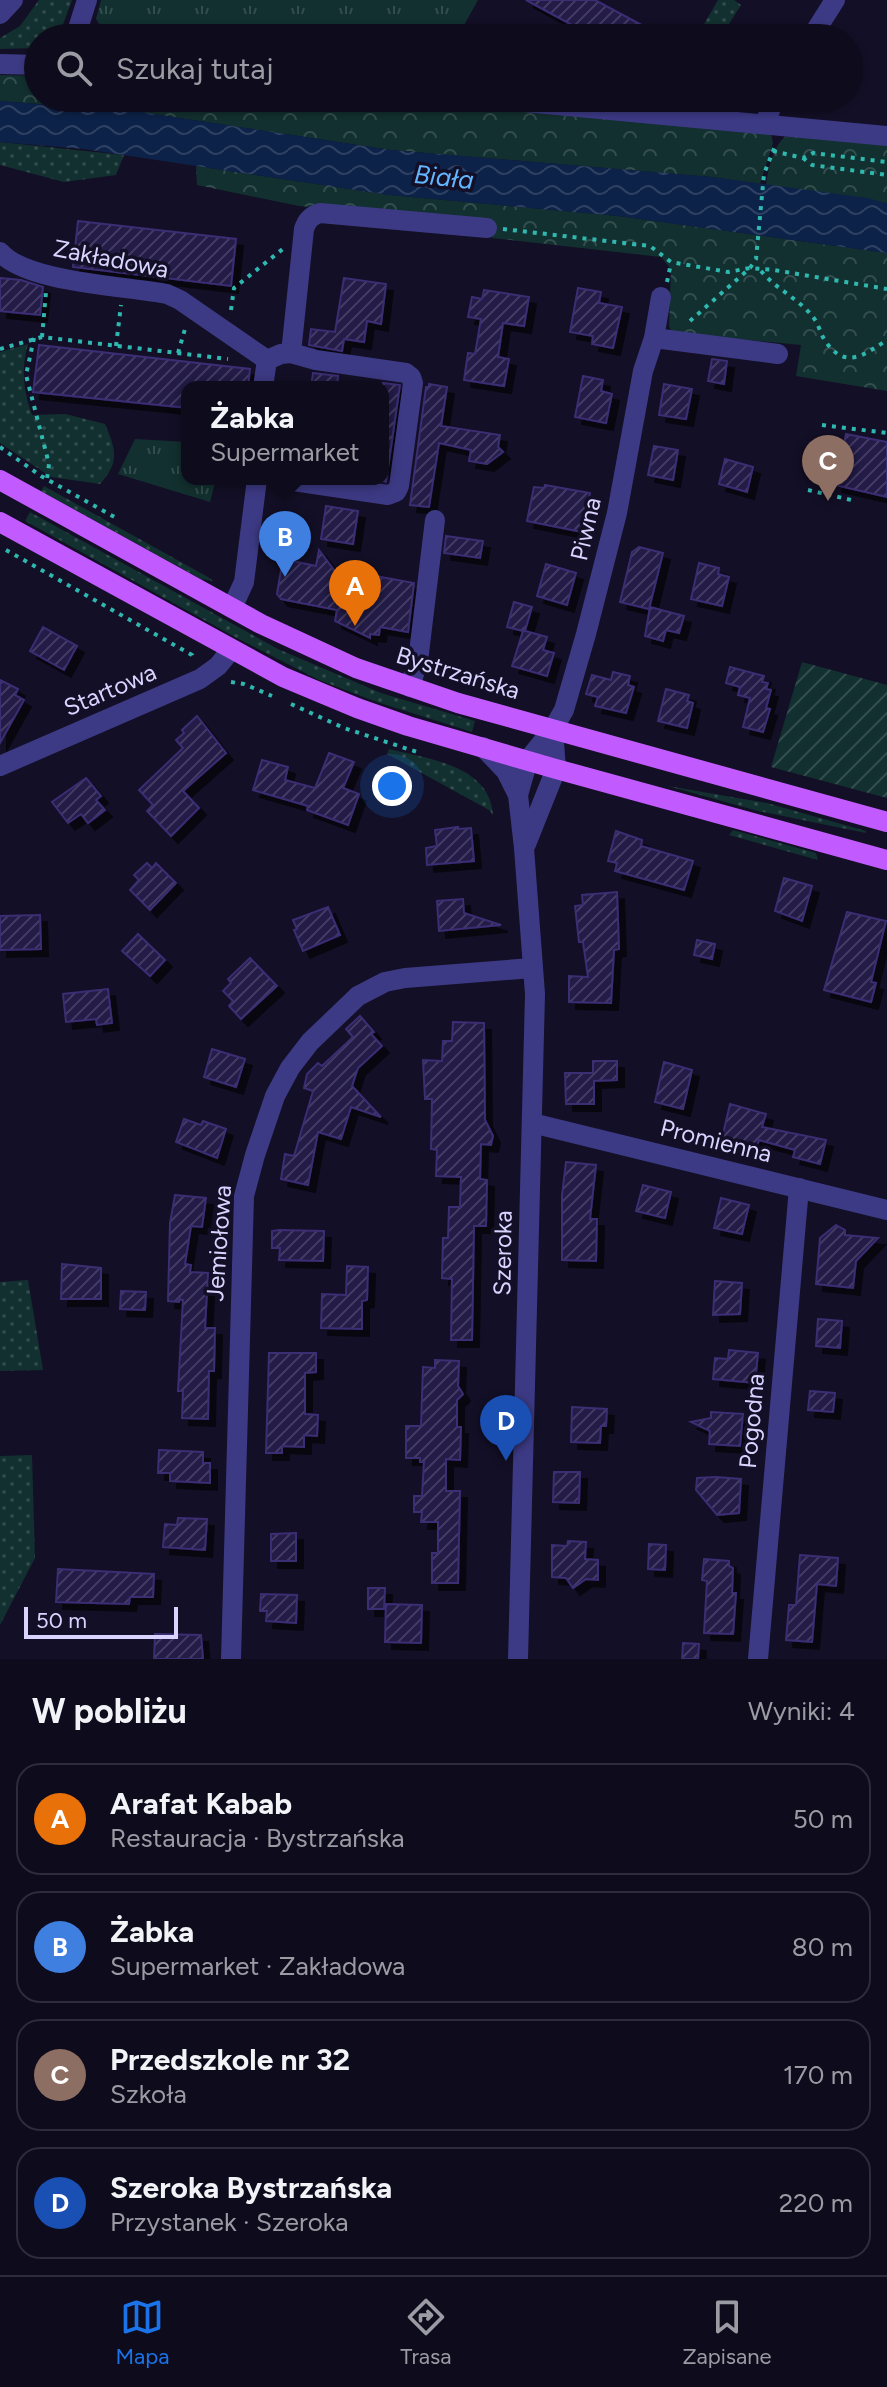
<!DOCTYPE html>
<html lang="pl">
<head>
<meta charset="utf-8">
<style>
	:root { --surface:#0e0b1c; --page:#1c1929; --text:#f1f3f6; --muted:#9b9ba3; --line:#2e2b3b; --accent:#1a73e8 }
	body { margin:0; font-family:Figtree,sans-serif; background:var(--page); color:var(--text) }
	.scale { position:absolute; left:24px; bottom:20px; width:154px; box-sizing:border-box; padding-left:8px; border:4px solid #d9d4ff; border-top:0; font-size:22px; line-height:28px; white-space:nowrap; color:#d9d4ff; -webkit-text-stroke:6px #130f26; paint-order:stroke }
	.you { position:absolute; left:392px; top:786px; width:28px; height:28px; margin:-20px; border:6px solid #fff; border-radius:50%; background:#1a73e8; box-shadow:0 0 0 12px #1a73e833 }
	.badge { display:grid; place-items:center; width:52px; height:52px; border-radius:50%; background:var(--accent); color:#fff; font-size:26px; font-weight:700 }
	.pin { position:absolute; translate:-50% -66px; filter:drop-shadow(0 2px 4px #0008) }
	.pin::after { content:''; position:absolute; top:42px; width:28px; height:24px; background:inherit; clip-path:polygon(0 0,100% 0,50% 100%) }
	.popup { position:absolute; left:181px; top:381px; width:208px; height:104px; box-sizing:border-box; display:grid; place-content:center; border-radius:16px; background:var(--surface); filter:drop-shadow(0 2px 6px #0005); font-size:26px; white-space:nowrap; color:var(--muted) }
	.popup b { font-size:30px; color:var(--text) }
	.popup::after { content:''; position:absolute; left:50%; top:100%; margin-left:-16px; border:16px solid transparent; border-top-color:var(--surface) }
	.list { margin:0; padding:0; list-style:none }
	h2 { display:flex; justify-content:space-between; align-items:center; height:104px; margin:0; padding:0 32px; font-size:34px }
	h2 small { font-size:26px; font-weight:400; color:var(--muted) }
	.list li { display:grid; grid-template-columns:52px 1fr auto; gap:24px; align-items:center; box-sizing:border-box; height:112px; margin:0 16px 16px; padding:0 16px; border:2px solid var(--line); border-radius:24px }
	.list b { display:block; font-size:30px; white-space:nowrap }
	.list p { margin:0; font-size:26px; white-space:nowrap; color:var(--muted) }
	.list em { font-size:26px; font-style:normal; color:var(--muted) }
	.icon { flex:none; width:44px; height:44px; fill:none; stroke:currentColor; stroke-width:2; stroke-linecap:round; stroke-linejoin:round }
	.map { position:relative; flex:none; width:887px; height:1659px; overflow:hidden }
	.search { position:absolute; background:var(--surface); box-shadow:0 2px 6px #0004; left:24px; right:24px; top:24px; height:88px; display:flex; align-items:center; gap:20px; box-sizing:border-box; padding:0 28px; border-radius:44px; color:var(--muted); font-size:30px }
	.sheet { height:616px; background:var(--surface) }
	nav { display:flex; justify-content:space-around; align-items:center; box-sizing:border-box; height:112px; border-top:2px solid var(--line); background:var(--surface); font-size:22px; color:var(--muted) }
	nav a { display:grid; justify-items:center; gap:4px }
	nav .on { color:var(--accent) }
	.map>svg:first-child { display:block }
</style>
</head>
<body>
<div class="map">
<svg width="887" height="1659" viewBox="0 0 887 1659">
	<defs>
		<pattern id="grass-dots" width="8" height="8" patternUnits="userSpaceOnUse" patternTransform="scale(2)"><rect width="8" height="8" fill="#12302f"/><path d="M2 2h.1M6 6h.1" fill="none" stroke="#344d4e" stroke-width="1.8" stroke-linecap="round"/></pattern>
		<pattern id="forest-crowns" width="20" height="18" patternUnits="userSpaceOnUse" patternTransform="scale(2)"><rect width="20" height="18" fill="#12302f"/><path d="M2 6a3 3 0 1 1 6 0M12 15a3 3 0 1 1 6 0" fill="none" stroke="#344d4e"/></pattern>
		<pattern id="park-tufts" width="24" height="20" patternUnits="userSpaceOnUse" patternTransform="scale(2)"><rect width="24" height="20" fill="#12302f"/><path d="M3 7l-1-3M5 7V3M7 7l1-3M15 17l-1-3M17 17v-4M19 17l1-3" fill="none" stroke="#344d4e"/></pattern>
		<pattern id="garden-furrows" width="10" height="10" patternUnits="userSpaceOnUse" patternTransform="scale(2)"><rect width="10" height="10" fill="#12302f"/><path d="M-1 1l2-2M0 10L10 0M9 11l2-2" fill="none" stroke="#344d4e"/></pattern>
		<pattern id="water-waves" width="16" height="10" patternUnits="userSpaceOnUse" patternTransform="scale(2)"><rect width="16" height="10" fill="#0c2248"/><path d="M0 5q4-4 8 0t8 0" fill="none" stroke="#2f4163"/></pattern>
		<pattern id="building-hatch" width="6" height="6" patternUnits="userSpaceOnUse" patternTransform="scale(2)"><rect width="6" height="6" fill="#241b47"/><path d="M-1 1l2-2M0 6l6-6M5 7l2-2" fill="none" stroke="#433b63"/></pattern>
		<filter id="shadow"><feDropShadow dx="7" dy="7" stdDeviation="0" flood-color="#0009"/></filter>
	</defs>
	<rect width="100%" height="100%" fill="#130f26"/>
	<g fill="url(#grass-dots)">
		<polygon points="39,0 72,0 58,38 38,38 38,48 0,49 0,38 20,26"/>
		<polygon points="718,0 734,0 741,5 720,38 696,38"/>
		<polygon points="0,142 124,155 116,175 64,182 0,165"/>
		<path d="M28 344C21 369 23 390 32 415L65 414 105 424C116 450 120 462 100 484L51 477 0 443V352Z"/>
		<polygon points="44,486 208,577 213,581 201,579 41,491"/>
		<polygon points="30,512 278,649 381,693 475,721 472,732 377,702 319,680 235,637 25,521"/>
		<path d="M389 749C428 759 490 765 493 815L489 810 387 754Z"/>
		<polygon points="668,786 767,803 866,831 866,833 758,811"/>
		<polygon points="733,830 816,853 818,860 729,835"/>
		<polygon points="28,1280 43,1370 0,1371 0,1282"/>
		<polygon points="32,1455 35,1558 0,1625 0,1456"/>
	</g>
	<g fill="url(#forest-crowns)">
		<polygon points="0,75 38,76 38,98 377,98 771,134 773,143 760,184 712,177 391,150 140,112 0,101"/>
		<path d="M786 136 887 145V203L766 185C768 169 773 146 786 136Z"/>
		<polygon points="196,166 389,195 618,216 887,253 887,391 796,376 801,345 672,333 669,326 671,269 661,257 492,238 493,230 404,216 299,206 197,185"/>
	</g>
	<g fill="url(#park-tufts)">
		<polygon points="101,0 478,0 457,38 108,38 96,19"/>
		<polygon points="135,439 187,442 187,479 216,479 210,502 118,474"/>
	</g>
	<polygon fill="url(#garden-furrows)" points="802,662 887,685 887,798 771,767"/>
	<polygon fill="url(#water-waves)" points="0,101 140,112 391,150 712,177 867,198 887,203 887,253 618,216 389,195 84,149 0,142"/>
	<g fill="url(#building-hatch)" stroke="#3b2d73" stroke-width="2" filter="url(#shadow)">
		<polygon points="526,0 595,0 666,38 596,38"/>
		<polygon points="78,221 236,239 231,286 73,267"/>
		<polygon points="0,278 21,280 43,287 40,315 0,311"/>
		<polygon points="344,278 386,284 381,324 367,321 364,342 344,339 342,351 309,345 311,329 335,332"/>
		<polygon points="578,288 601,292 599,303 622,307 613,348 592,344 593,336 570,332"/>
		<polygon points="484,290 529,297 524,326 503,323 498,357 509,359 504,386 464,380 468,353 475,354 481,319 468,317 472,297 482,299"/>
		<polygon points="39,345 250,369 248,387 187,387 187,408 33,392"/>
		<polygon points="712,359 727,361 724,384 708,381"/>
		<polygon points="313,373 338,376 337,387 311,387"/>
		<polygon points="583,376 603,380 601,391 612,394 606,423 575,417"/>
		<polygon points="383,383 400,385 386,482 383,481"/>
		<polygon points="429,384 447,387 441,426 500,435 498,447 503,452 487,464 469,461 471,450 439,443 429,507 410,505 426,387 429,387"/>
		<polygon points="664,384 692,389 686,419 659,415"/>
		<polygon points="846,434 887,442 887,497 835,485"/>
		<polygon points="654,446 678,450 673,480 648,475"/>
		<polygon points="725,459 753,467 747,492 719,484"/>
		<polygon points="545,485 590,493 582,532 527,521 534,487 544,488"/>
		<polygon points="326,506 358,511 353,544 321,539"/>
		<polygon points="446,536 483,541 480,558 444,553"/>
		<polygon points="639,547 663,553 649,609 620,602 632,552"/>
		<polygon points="319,550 355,598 359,573 414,583 408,632 380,627 379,635 370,634 370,638 335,621 337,610 281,599 277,594 282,564 288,560 316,566"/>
		<polygon points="699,563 719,568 718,574 729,577 722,606 691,599"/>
		<polygon points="546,564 576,573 567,605 537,596"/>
		<polygon points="514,602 532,607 525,631 547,637 543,650 554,653 547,676 512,666 523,631 507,627"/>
		<polygon points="650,607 684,616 679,633 666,630 663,641 645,636"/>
		<polygon points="43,627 77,646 64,670 30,651"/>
		<polygon points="730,667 764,676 762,682 768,683 766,689 771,690 766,708 770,709 763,732 743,727 750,698 738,695 740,687 726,683"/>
		<polygon points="613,672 630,676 628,685 634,687 626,713 595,706 598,697 586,694 592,675 611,680"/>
		<polygon points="0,680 18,689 15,695 24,700 0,743"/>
		<polygon points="666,689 689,695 687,701 693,703 687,728 658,721"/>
		<polygon points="197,716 226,753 183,791 199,808 171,836 147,811 153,805 139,790 183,748 176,740 184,733 182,730"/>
		<polygon points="329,753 354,762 343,788 359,794 348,825 307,810 308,806 253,790 262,760 288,767 285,780 315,788"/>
		<polygon points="86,778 101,796 96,800 105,810 88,823 81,814 68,823 52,802"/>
		<polygon points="458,827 458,829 471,828 474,861 427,865 426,848 437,846 435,830"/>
		<polygon points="616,831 642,840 641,846 693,861 684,890 615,871 617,863 608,861"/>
		<polygon points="147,863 152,868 156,863 176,883 150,910 130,890 139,880 134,875"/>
		<polygon points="784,878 812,886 802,921 775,911"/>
		<polygon points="617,892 619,949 614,950 611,1003 569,1002 569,976 588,977 583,942 579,942 575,906 583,905 582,895"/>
		<polygon points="463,899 464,913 501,925 439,931 437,901"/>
		<polygon points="328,907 340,935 303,951 294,930 297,929 293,920"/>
		<polygon points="847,912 886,921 871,982 876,983 871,1002 824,990"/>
		<polygon points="40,915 41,949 0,950 0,916"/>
		<polygon points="138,934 165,960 150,976 122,951"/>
		<polygon points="697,940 715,944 712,959 694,955"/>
		<polygon points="250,958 277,986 241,1019 229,1006 233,1001 223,991 231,983 228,979"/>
		<polygon points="108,989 112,1023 97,1025 96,1019 66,1022 63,994"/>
		<polygon points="360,1016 374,1032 371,1034 382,1046 358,1068 352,1086 381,1117 351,1107 341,1139 318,1132 308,1185 281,1179 285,1154 294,1156 313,1091 304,1088 307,1074 318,1063 322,1066 353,1037 346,1029"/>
		<polygon points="453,1022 484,1023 485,1120 493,1136 491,1145 481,1144 480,1179 487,1180 486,1226 474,1226 472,1340 451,1340 452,1279 442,1278 443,1238 448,1238 449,1207 460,1207 461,1177 436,1176 437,1150 431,1149 432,1099 425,1099 423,1060 442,1061 443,1041 452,1041"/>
		<polygon points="212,1049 245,1059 236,1087 204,1077"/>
		<polygon points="593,1061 617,1061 617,1080 594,1081 594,1104 566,1104 565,1073 593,1073"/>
		<polygon points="664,1062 692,1070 683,1109 655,1102"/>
		<polygon points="730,1104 766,1114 762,1127 826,1140 820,1164 793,1157 795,1150 759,1140 757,1146 722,1138"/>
		<polygon points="184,1119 201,1125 203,1121 226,1129 217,1158 176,1142"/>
		<polygon points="566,1162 596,1165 590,1219 597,1219 596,1261 562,1260 562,1195"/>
		<polygon points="643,1185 671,1192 665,1218 636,1211"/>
		<polygon points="175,1195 206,1198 202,1227 191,1226 185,1264 191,1265 190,1272 208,1273 205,1328 215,1328 214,1371 209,1371 208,1419 182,1418 183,1391 178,1391 183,1300 179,1300 180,1297 179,1302 168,1301 170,1223"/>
		<polygon points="721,1198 749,1205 742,1234 714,1228"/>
		<polygon points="836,1225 845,1230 845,1235 878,1238 856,1261 853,1288 816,1284 820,1238"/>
		<polygon points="279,1230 324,1231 323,1261 279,1260 280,1248 272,1248 272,1231"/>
		<polygon points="62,1264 101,1268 101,1299 61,1299"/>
		<polygon points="347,1266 368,1267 367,1300 362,1301 362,1329 321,1328 322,1294 346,1295"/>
		<polygon points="715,1281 742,1283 740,1314 713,1315"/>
		<polygon points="121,1291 146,1292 145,1310 120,1309"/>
		<polygon points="818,1319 842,1321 840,1348 816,1346"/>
		<polygon points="729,1350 758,1353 755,1383 713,1379 715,1358 728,1359"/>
		<polygon points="269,1353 316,1353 316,1372 305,1373 305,1414 318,1415 317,1436 304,1435 304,1447 282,1446 282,1453 266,1453"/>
		<polygon points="435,1360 459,1361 458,1386 463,1394 457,1400 457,1427 461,1427 460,1460 446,1459 446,1491 460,1491 458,1583 432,1583 432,1553 438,1553 438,1522 421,1522 422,1512 414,1512 414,1496 422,1496 424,1462 420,1462 420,1458 406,1458 406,1426 421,1426 423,1367 435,1368"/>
		<polygon points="810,1391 835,1393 833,1412 808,1410"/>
		<polygon points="572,1407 607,1409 606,1426 601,1426 600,1443 571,1442"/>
		<polygon points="711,1412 743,1414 740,1446 709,1444 710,1431 691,1422 711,1418"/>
		<polygon points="159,1450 203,1452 203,1463 210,1463 210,1483 170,1481 170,1473 158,1473"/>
		<polygon points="554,1472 580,1472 579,1503 553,1502"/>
		<polygon points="716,1477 741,1479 739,1513 717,1515 696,1490 697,1478"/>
		<polygon points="178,1518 207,1519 205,1550 163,1547 165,1524 177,1525"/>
		<polygon points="296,1533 296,1561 271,1561 271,1534"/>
		<polygon points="568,1541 586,1542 585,1559 598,1560 598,1580 586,1579 573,1588 566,1578 552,1577 552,1545 567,1546"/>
		<polygon points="649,1544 666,1545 665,1570 648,1569"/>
		<polygon points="800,1555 838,1558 836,1586 817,1584 812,1642 786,1640 789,1605 796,1605"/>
		<polygon points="704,1559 729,1561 729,1566 733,1568 732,1593 736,1593 733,1634 704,1633 707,1581 702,1580"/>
		<polygon points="58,1569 154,1574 153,1597 130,1597 129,1604 56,1602"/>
		<polygon points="368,1588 385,1588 384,1609 368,1609"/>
		<polygon points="261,1594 297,1595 296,1623 266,1621 267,1611 260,1611"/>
		<polygon points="386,1604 422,1605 421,1643 385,1642"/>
		<polygon points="155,1634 201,1635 203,1659 154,1659"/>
		<polygon points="683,1643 699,1644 698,1659 682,1659"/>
	</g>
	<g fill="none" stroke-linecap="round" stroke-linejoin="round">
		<g stroke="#2fb8b0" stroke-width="4" stroke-dasharray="4 6" stroke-linecap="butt">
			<polyline points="773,151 803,158 813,153 887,162"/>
			<polyline points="803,158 812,165 887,175"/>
			<polyline points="503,229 650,246 671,262 728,272 750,268 774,270 887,289"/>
			<path d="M761 271C776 289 799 299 813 317 818 323 820 332 824 339 844 371 864 355 887 340"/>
			<polyline points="667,282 671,263"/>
			<polyline points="231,310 234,288 284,248"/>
			<polyline points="690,321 750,268 756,259 764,174 775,146"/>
			<polyline points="42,337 46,292"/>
			<polyline points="34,338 26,375 49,464 47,479"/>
			<polyline points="116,346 121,305"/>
			<polyline points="0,349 42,337 228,359"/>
			<polyline points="178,353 185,329"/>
			<polyline points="822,425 887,433"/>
			<polyline points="0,447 41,476 118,519"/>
			<polyline points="808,490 856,501"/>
			<polyline points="6,550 192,655 193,660"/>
			<polyline points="231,682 244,684 272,696"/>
			<polyline points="291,704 344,728 417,752"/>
		</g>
		<g stroke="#3d3a85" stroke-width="20">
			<polyline points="0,14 13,0"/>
			<polyline points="75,38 87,0"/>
			<polyline points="811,38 835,0"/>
			<polyline points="0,64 38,65"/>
			<polyline points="483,98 887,136"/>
			<polyline points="765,123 775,98"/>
			<path d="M0 252C27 283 127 286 167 294L180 300 267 360"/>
			<polyline points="654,338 778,354"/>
			<path d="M291 353 304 229C307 220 311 216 320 213L487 228"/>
			<polyline points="267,360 281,354 291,353 316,360 406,373 411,377 413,383 399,486 396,492 388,495 280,479"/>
			<polyline points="263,387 267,360"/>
			<polyline points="232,608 244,582 257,479"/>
			<polyline points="410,687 418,661 435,520"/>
			<polyline points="483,747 506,771 518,795 524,848 535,994 518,1659"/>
			<polyline points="0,766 200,679 218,666 231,650"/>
			<polyline points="518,795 528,760 553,729 564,710 586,634 617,513 643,371 654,338 661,297"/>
			<polyline points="526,844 556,769 553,729"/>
			<polyline points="532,1123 887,1210"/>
			<polyline points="231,1659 244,1196 255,1155 275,1096 290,1068 310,1042 358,996 385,982 405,978 532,968"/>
			<polyline points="758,1659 799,1188"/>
		</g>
		<g stroke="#c25bff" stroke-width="20">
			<polyline points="0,480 261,624 356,668 458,703 887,822"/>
			<polyline points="0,522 283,677 357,708 408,726 556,769 887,860"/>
		</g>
	</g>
	<g text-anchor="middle" stroke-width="7" stroke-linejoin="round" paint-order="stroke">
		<g font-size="24" fill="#d9d4ff" stroke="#130f26">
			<text transform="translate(111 259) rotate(11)" y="8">Zakładowa</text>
			<text transform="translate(586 529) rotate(-77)" y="8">Piwna</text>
			<text transform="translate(458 673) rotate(17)" y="8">Bystrzańska</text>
			<text transform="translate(110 690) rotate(-23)" y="8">Startowa</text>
			<text transform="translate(716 1141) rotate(14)" y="8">Promienna</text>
			<text transform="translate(219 1243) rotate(-86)" y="8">Jemiołowa</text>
			<text transform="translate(503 1253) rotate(-89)" y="8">Szeroka</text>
			<text transform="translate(752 1421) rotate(-85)" y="8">Pogodna</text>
		</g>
		<g font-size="26" font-style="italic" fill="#62b6ff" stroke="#130f26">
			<text transform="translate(444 177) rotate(6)" y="9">Biała</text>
		</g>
	</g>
</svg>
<div class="scale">50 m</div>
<div class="you"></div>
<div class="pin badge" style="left:355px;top:626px;background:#e8710a">A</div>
<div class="pin badge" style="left:285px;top:577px;background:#3f7fe0">B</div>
<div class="popup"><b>Żabka</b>Supermarket</div>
<div class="pin badge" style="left:828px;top:501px;background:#8d6e63">C</div>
<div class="pin badge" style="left:506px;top:1461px;background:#1a4fb4">D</div>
<div class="search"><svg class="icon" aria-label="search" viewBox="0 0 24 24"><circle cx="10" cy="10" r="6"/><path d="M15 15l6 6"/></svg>Szukaj tutaj</div>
</div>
<section class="sheet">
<h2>W pobliżu<small>Wyniki: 4</small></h2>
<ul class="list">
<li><span class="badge" style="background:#e8710a">A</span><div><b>Arafat Kabab</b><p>Restauracja · Bystrzańska</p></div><em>50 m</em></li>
<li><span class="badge" style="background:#3f7fe0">B</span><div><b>Żabka</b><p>Supermarket · Zakładowa</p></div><em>80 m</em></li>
<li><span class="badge" style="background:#8d6e63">C</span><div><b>Przedszkole nr 32</b><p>Szkoła</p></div><em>170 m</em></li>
<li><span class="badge" style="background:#1a4fb4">D</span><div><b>Szeroka Bystrzańska</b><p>Przystanek · Szeroka</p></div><em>220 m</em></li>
</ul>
</section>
<nav>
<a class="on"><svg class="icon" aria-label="map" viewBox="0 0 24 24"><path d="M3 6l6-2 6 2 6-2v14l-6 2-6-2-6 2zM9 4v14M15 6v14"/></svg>Mapa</a>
<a><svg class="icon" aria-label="directions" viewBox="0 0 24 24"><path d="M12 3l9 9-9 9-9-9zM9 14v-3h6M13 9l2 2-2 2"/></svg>Trasa</a>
<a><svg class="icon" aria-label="saved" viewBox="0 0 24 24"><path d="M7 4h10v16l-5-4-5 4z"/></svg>Zapisane</a>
</nav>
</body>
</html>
